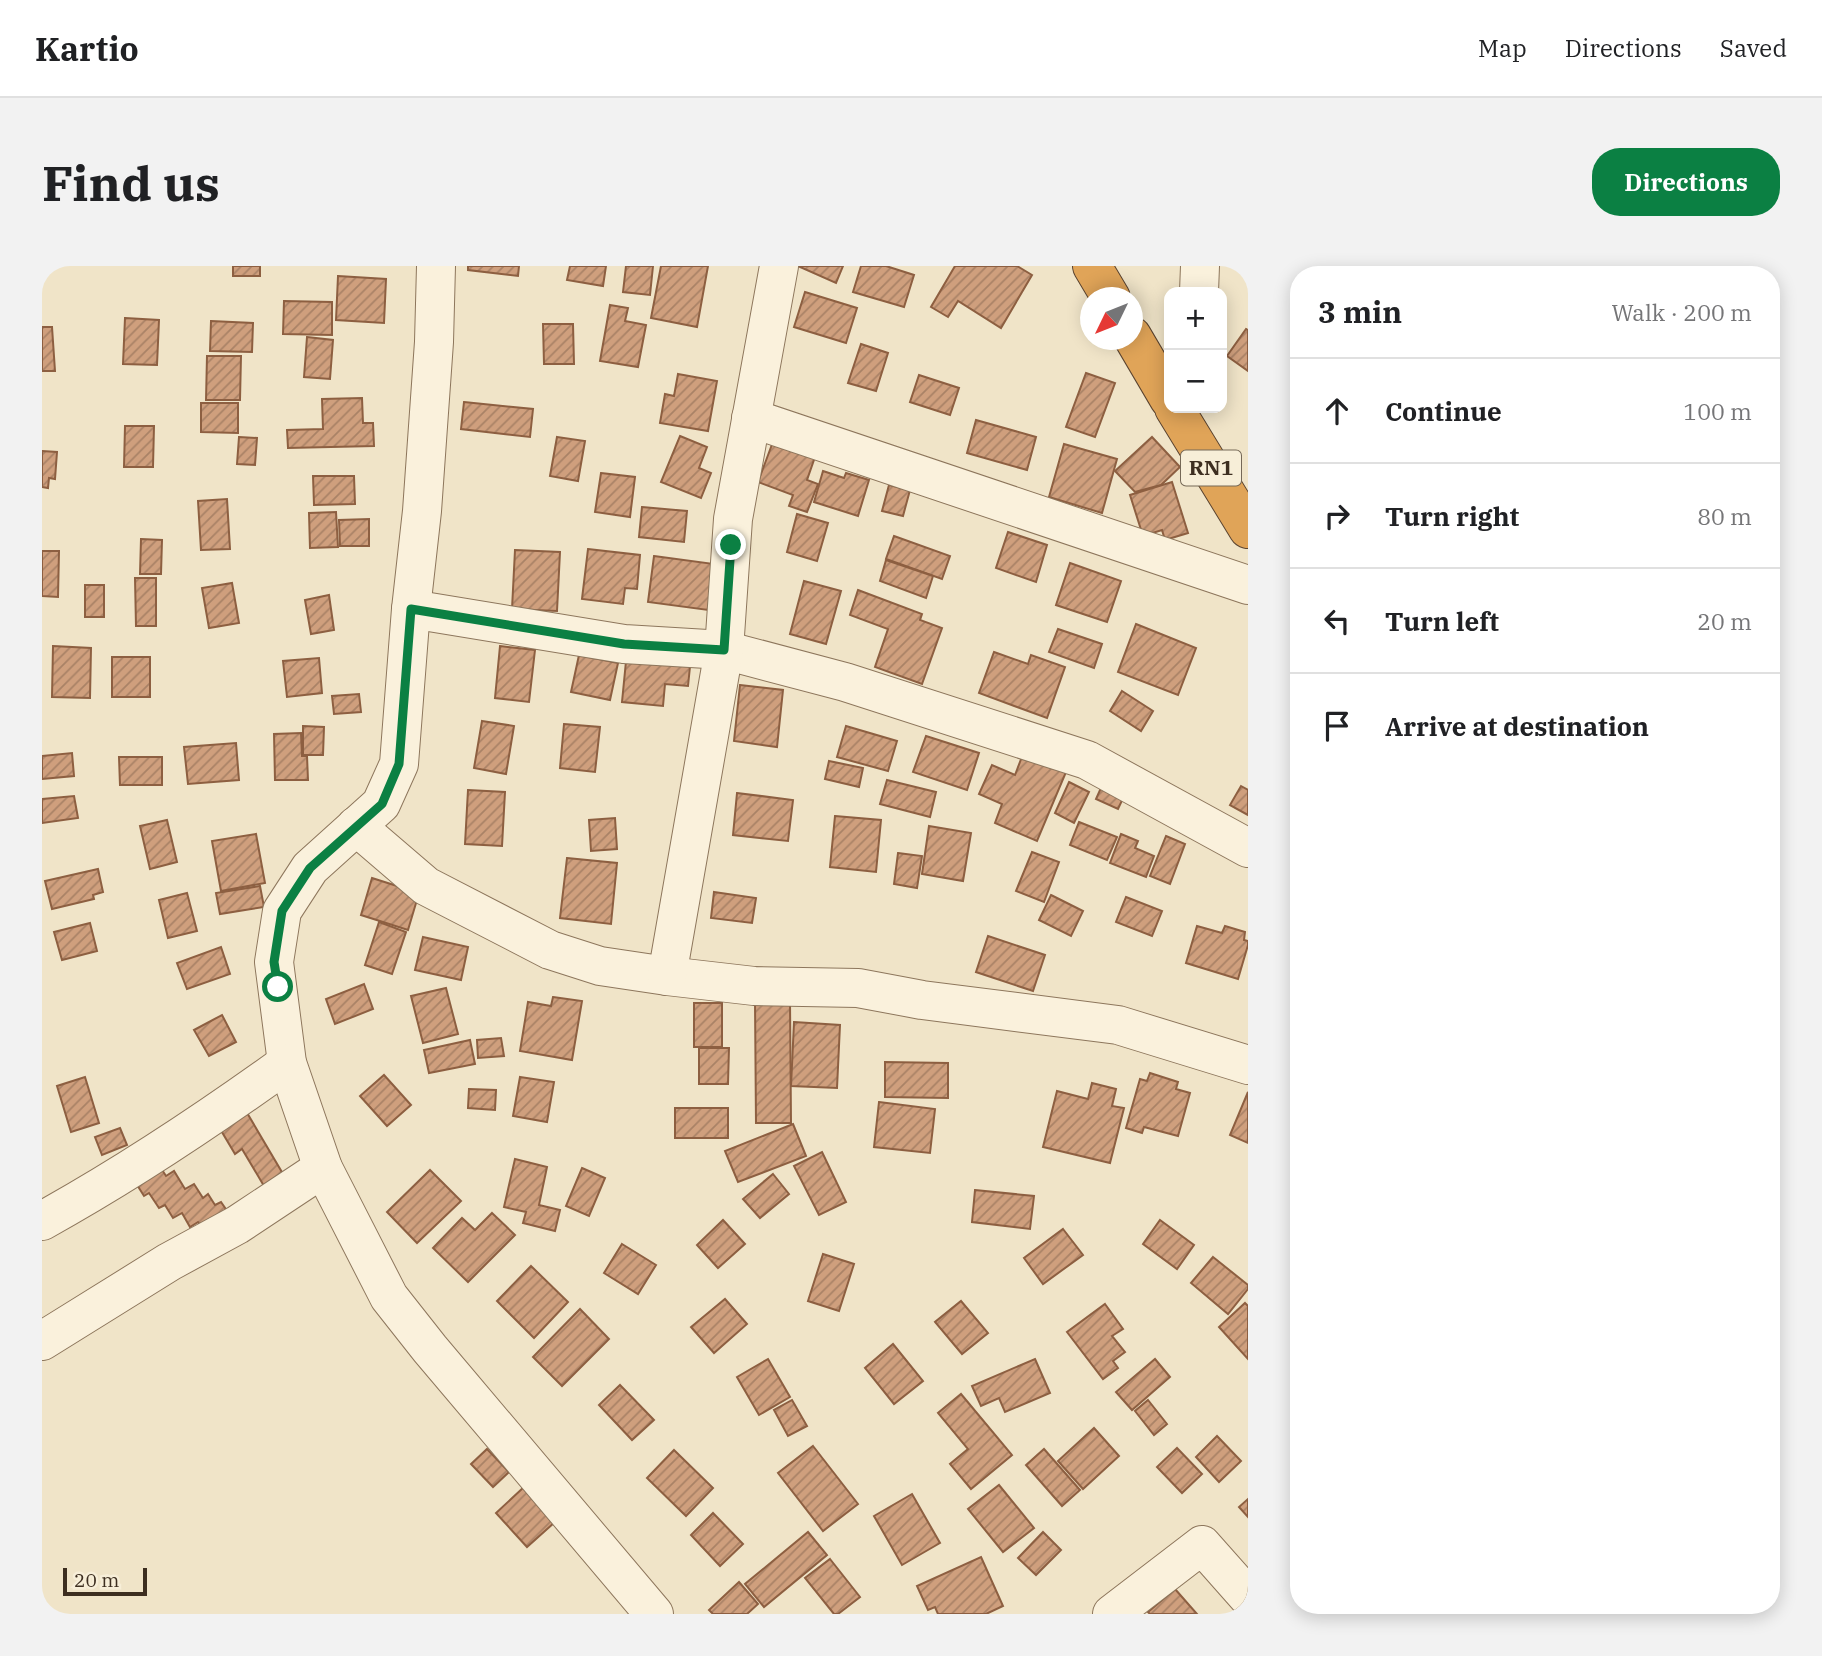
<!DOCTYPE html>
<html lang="en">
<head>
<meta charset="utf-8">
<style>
	:root { --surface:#fff; --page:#f2f2f2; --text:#202124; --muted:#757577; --line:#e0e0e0; --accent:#0b8043 }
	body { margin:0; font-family:"IBM Plex Serif",serif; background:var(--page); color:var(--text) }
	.controls { position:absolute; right:21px; top:21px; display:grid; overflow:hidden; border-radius:14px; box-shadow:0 4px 18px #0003 }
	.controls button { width:63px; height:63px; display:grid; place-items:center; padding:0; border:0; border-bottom:2px solid var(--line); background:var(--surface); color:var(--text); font:35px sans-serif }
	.compass { position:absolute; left:1038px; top:21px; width:63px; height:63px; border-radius:50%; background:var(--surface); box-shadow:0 4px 18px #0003; rotate:227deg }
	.scale { position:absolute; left:21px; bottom:18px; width:84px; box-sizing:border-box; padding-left:7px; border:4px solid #3d2e20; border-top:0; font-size:19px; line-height:24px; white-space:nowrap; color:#3d2e20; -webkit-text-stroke:5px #f7eed8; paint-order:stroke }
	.stop { position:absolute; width:21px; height:21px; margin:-16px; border:5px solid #0b8043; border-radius:50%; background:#fff }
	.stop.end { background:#0b8043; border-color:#fff; box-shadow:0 2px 7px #0008 }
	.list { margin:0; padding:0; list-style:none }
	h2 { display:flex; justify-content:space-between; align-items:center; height:91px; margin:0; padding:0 28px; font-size:30px }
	h2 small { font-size:23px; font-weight:400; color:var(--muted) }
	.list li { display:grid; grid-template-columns:46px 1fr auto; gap:21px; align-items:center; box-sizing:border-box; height:105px; padding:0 28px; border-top:2px solid var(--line) }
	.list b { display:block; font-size:26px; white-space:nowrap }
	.list em { font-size:23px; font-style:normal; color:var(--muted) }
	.icon { flex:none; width:38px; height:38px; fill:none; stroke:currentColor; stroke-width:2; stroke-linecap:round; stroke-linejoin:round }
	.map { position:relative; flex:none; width:1206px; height:1348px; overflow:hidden; border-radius:28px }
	header { display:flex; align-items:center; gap:42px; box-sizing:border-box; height:98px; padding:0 35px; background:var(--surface); border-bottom:2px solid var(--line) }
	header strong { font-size:33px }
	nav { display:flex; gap:38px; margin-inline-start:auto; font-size:24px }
	.intro { display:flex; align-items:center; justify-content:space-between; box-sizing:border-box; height:168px; padding:0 42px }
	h1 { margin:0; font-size:49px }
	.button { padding:18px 32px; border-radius:28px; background:var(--accent); color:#fff; font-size:24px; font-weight:700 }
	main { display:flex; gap:42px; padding:0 42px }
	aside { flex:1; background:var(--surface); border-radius:28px; box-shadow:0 4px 18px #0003 }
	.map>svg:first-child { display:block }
</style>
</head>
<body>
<header>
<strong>Kartio</strong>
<nav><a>Map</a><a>Directions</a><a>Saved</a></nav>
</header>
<div class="intro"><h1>Find us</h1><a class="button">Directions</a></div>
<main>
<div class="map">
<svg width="1206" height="1348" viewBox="0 0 1206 1348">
	<defs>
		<pattern id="building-hatch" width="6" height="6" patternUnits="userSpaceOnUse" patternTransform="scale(1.75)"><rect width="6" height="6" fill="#cf9f7d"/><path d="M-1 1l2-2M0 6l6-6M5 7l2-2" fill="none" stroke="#a98266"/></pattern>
	</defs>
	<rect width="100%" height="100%" fill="#f0e4c8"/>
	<g fill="url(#building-hatch)" stroke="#8d5f41" stroke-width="2">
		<rect x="191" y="0" width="27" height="10"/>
		<polygon points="426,0 477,0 476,10 426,4"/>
		<polygon points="528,0 564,0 561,20 525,14"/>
		<polygon points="584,0 611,0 608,29 581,26"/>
		<polygon points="619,0 666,0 655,61 609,52"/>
		<polygon points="756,0 801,0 794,17"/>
		<polygon points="819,0 844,0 872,9 862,41 811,26"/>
		<polygon points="913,0 975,0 990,9 959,62 916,35 906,51 889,41"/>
		<polygon points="296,10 344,13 342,57 294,54"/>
		<polygon points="763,26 815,42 804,77 752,61"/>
		<polygon points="242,35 290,36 290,69 241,68"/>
		<polygon points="568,39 586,42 583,55 604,59 596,101 558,95"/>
		<polygon points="83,52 117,54 115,99 81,98"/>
		<polygon points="169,55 211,57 210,86 168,85"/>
		<polygon points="501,58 531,58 532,98 502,98"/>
		<polygon points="0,61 10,61 13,105 0,105"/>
		<polygon points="1204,63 1206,64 1206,105 1185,90"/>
		<polygon points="265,71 291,74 288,113 262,111"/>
		<polygon points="819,78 846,87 834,125 806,117"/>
		<polygon points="165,90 199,90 198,134 164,134"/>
		<polygon points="1044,107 1073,117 1053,171 1024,161"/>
		<polygon points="636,108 675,115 666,165 618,157 623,128 632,130"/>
		<polygon points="877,109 917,122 908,149 868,136"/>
		<polygon points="320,132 321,157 331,157 332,180 246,182 245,164 281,163 280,133"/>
		<polygon points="422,136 491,143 488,171 419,163"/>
		<polygon points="159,137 196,137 196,167 159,166"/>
		<polygon points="934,154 994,171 985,204 925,187"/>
		<polygon points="83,160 112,160 111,201 82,201"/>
		<polygon points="638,170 665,181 657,202 669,207 659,232 619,216"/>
		<polygon points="197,171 215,172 213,199 195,198"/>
		<polygon points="515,171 543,175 536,215 508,210"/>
		<polygon points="1110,171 1138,201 1119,219 1093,226 1073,205"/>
		<polygon points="732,173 774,188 765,214 776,218 765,246 747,240 751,229 716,216"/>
		<polygon points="1022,178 1075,193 1060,247 1007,231"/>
		<polygon points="0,185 15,186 13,213 7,212 6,222 0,221"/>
		<polygon points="781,205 802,212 804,207 827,214 816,250 772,236"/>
		<polygon points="559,207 593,211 588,251 553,246"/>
		<polygon points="271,210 312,210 313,238 272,239"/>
		<polygon points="1130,216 1146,267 1123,274 1120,264 1101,270 1088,229"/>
		<polygon points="847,219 868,224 861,250 840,245"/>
		<polygon points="185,233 188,283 159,284 156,235"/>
		<polygon points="600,241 645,245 642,276 597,271"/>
		<polygon points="294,246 296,281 268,282 267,247"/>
		<polygon points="755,248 786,257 775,295 745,286"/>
		<polygon points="327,253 327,280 298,280 297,254"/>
		<polygon points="966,266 1005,279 994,316 954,302"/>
		<polygon points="852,270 908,290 900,313 844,293"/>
		<polygon points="99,273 120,274 119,308 98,308"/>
		<polygon points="546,283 598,289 595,323 583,322 581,338 540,333"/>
		<polygon points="473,284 518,286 515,345 470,343"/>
		<polygon points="0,285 17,285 16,331 0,330"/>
		<polygon points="612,290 672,298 666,344 606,336"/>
		<polygon points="844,294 891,310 884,332 838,315"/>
		<polygon points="1028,297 1079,315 1065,356 1014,339"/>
		<polygon points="93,312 114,312 114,360 94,360"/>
		<polygon points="762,315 799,325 784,378 748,368"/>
		<polygon points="190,317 197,357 167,362 160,322"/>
		<rect x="43" y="319" width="19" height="32"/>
		<polygon points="816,324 880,348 878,354 900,362 880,418 833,401 846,363 808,349"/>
		<polygon points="287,329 292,364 269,368 263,334"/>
		<polygon points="1094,358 1154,382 1136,429 1076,406"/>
		<polygon points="1016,363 1060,378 1052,402 1007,386"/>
		<polygon points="11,380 49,382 48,432 10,431"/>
		<polygon points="458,380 493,384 487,436 453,432"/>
		<polygon points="585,385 649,391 646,420 623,418 621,440 580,436"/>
		<polygon points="952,386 986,398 989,389 1023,401 1005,452 937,427"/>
		<polygon points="537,389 576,397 568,434 529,426"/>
		<rect x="70" y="391" width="38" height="40"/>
		<polygon points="277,392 280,427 245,431 241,395"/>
		<polygon points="698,419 741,424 735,481 692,475"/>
		<polygon points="1080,425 1111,445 1099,465 1068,445"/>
		<polygon points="317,428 319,446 292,448 290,430"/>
		<polygon points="440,455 472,460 464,508 432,502"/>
		<polygon points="522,458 558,461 553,506 518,502"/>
		<polygon points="261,460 282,461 281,489 261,489"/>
		<polygon points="804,460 855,475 846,505 795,491"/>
		<polygon points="259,467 260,490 265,490 266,514 233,514 232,468"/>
		<polygon points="884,470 937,487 925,524 871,506"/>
		<polygon points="194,477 197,514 146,518 142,481"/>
		<polygon points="30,487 32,510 0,513 0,490"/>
		<polygon points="981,488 1024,506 995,575 953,557 960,538 937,528 950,499 973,509"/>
		<polygon points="77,491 120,491 120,519 78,519"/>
		<polygon points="787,495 821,502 817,521 783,513"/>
		<polygon points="845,514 894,526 888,551 838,538"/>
		<polygon points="1062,515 1084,526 1076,543 1054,533"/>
		<polygon points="1027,516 1047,526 1032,557 1013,547"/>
		<polygon points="1199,520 1206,524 1206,549 1188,539"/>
		<polygon points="426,524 463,526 460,580 423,578"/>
		<polygon points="695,527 751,534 746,575 691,569"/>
		<polygon points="32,530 36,552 0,557 0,533"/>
		<polygon points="793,550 839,554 834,606 788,601"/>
		<polygon points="573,552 575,583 549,585 547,554"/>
		<polygon points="125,554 135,596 108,603 98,560"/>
		<polygon points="1037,556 1075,571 1065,594 1028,579"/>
		<polygon points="887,560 929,567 921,615 880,608"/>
		<polygon points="214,568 223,617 179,625 170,575"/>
		<polygon points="1079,568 1096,575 1093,582 1112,590 1104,611 1068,597"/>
		<polygon points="1124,570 1143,578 1128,618 1108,610"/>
		<polygon points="990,586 1017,596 1002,636 974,625"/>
		<polygon points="856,587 880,590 875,622 852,618"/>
		<polygon points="525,592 575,597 569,658 518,652"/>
		<polygon points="56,603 61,626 51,629 52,633 10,643 3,615"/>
		<polygon points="330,612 377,627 366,664 319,649"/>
		<polygon points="218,620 222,641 178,648 174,627"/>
		<polygon points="672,626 714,632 710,657 669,652"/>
		<polygon points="145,627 155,665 126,672 117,634"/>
		<polygon points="1009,629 1041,645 1029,670 997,654"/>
		<polygon points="1084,631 1120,645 1110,670 1074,656"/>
		<polygon points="337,656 364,666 350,708 323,699"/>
		<polygon points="48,657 55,685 20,694 12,666"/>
		<polygon points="1155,660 1180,667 1183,660 1203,666 1202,674 1206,675 1206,679 1196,713 1144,697"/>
		<polygon points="946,670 1003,689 991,725 934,706"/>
		<polygon points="381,671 426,681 419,714 373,704"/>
		<polygon points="179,681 188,708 145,723 135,697"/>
		<polygon points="322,718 331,743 293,758 284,733"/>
		<polygon points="404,722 416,768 381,777 369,730"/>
		<polygon points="511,731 540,735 530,794 478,785 486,736 509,740"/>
		<polygon points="713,735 748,735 749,857 714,857"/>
		<rect x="652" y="737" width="28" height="44"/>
		<polygon points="180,749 194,776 167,790 152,764"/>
		<polygon points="752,756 798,759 795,822 749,820"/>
		<polygon points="459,772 462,790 436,792 435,774"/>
		<polygon points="428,774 433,798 387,807 382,784"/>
		<polygon points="657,782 687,782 686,818 657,818"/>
		<polygon points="843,796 906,797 906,832 843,831"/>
		<polygon points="1108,807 1136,816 1134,823 1148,827 1136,870 1102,861 1100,867 1084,862 1098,813 1105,815"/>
		<polygon points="342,809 369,839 345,860 318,830"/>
		<polygon points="43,811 57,857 29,866 15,820"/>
		<polygon points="478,811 512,816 505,856 471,850"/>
		<polygon points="1050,817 1074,823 1070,840 1082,842 1068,897 1001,881 1015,825 1046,833"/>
		<polygon points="427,823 454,824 453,844 426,842"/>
		<polygon points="1206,826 1206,877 1188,869"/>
		<polygon points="837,836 893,843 888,887 832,881"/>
		<polygon points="201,840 244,913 225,925 200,883 193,888 174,856"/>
		<rect x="633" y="842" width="53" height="30"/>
		<polygon points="751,858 764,890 696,916 683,885"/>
		<polygon points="78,862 85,879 60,889 53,871"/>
		<polygon points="780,886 804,936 777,949 752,900"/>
		<polygon points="473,893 505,901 497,939 518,944 513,965 481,957 484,946 462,941"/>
		<polygon points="117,899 124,910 132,905 143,923 152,918 161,932 166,928 173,939 179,936 190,952 164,968 156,956 148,961 140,947 131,952 123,939 117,942 107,927 102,930 92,914"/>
		<polygon points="540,902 563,912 547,950 524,940"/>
		<polygon points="388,904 419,935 375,977 345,946"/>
		<polygon points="731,908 747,928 718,952 701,933"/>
		<polygon points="933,924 992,930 988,963 930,956"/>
		<polygon points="450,947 473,969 426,1016 391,982 420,952 433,964"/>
		<polygon points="681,954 703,978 676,1002 655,979"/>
		<polygon points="1118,954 1152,979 1135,1003 1101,978"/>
		<polygon points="1021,963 1041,989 1001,1018 982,992"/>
		<polygon points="580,978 614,999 596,1028 562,1007"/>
		<polygon points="781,988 812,998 797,1045 766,1035"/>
		<polygon points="1171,991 1206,1019 1206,1023 1186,1048 1149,1017"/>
		<polygon points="489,1000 526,1036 492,1072 455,1035"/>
		<polygon points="683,1033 705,1058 672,1087 649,1061"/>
		<polygon points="919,1035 946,1067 920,1088 893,1056"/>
		<polygon points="1203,1037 1206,1040 1206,1093 1177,1061"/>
		<polygon points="1063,1038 1081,1063 1070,1070 1083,1086 1071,1095 1076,1102 1061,1113 1025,1066"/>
		<polygon points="538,1043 567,1073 520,1120 491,1091"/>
		<polygon points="851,1078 881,1115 852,1138 823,1102"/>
		<polygon points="726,1093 748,1131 717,1149 695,1111"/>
		<polygon points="993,1093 1008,1127 963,1146 957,1132 939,1140 930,1120"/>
		<polygon points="1113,1093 1128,1111 1090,1144 1074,1126"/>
		<polygon points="578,1119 612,1154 590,1174 557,1139"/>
		<polygon points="919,1128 970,1189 929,1223 908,1198 926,1183 896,1147"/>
		<polygon points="750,1134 765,1160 746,1170 732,1144"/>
		<polygon points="1106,1134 1125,1158 1112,1169 1093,1145"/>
		<polygon points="1052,1162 1077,1190 1041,1223 1016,1195"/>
		<polygon points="1175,1170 1199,1195 1177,1216 1154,1191"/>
		<polygon points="771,1180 816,1238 781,1265 736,1207"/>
		<polygon points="1135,1182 1160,1208 1140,1227 1115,1201"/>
		<polygon points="445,1183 467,1206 451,1221 429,1198"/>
		<polygon points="1002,1183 1038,1224 1020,1240 984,1199"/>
		<polygon points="632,1184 671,1222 644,1250 605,1212"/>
		<polygon points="957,1219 992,1262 961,1286 926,1243"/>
		<polygon points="482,1221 513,1256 485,1281 454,1247"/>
		<polygon points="870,1228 898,1277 860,1299 832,1250"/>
		<polygon points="1206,1233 1206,1251 1197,1241"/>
		<polygon points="671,1247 701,1278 678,1300 649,1269"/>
		<polygon points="766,1266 785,1289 722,1341 703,1318"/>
		<polygon points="1001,1266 1019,1284 994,1309 976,1292"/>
		<polygon points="939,1291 961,1340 944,1348 896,1348 893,1341 886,1344 875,1320"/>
		<polygon points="788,1293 818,1331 796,1348 792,1348 763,1312"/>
		<polygon points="697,1316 716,1338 705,1348 671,1348 667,1344"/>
		<polygon points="1133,1323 1155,1348 1108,1348 1106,1346"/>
	</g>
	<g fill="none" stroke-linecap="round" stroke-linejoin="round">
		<g stroke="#8d765c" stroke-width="40">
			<g id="minor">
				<polyline points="394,0 392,76 380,245 369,343 357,498 339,538 268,602 240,645 232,696 245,797 281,902 347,1031 388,1083 612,1348"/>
				<polyline points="1157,26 1158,0"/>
				<polyline points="709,152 1206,319"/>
				<polyline points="369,343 582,378 682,384 803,416 1045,494 1206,582"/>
				<polyline points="314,560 384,620 508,684 558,700 625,710 712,720 816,722 880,734 1076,759 1206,799"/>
				<polyline points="625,710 682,384 691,253 737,0"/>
				<path d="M0 955C85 908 166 854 245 797"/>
				<polyline points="0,1075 127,996 195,959 281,902"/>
				<polyline points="1070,1348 1160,1279 1206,1331"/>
			</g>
		</g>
		<g stroke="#5b4430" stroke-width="40">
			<g id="highway">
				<polyline points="1050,0 1069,32"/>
				<polyline points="1090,70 1127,133"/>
				<polyline points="1132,142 1206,263"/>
			</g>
		</g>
		<use href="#minor" stroke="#faf1dc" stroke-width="38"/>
		<use href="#highway" stroke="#e0a458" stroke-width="38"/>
	</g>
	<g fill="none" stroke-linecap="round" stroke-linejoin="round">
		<polyline stroke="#0b8043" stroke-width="9" points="236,721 232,696 240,645 268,602 340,538 357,498 369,343 582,378 682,384 689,279"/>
	</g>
	<g text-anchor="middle" stroke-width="5" stroke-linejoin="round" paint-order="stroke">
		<rect fill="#f7eed8" stroke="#756857" stroke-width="2" x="1139" y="184.5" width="60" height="35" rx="5"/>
		<g font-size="21" font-weight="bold" fill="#3d2e20">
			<text x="1169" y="209">RN1</text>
		</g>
	</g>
</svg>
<div class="controls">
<button>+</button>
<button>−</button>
</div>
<svg class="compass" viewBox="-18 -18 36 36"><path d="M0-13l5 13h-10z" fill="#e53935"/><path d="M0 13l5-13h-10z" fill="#757577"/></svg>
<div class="scale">20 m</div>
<div class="stop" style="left:236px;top:721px"></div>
<div class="stop end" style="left:689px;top:279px"></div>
</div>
<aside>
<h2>3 min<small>Walk · 200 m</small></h2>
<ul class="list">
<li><svg class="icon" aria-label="ahead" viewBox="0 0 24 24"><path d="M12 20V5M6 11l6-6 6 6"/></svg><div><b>Continue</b></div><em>100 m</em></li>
<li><svg class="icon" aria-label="right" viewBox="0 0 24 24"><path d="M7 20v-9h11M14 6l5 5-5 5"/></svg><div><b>Turn right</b></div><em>80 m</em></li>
<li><svg class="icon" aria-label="left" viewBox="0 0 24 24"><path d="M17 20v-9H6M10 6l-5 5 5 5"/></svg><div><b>Turn left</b></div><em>20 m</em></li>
<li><svg class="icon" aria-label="arrive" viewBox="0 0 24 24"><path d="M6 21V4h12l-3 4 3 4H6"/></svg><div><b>Arrive at destination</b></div></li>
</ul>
</aside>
</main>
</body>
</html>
